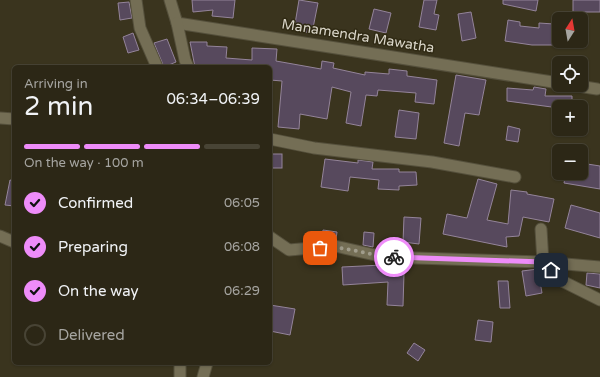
<!DOCTYPE html>
<html lang="en">
<head>
<meta charset="utf-8">
<style>
	body { margin:0; font-family:"Varela Round",sans-serif; background:#383323; color:#f1f3f6; height:100vh; display:flex; flex-direction:column; font-size:15px; white-space:nowrap }
	* { box-sizing:border-box; margin:0 }
	p { font-size:13px; color:#a6a5a1 }
	.icon { flex:none; width:22px; height:22px; fill:none; stroke:currentColor; stroke-width:2; stroke-linecap:round; stroke-linejoin:round }
	.map { position:relative; flex:1; overflow:hidden }
	.details { position:absolute; left:12px; top:65px; width:260px; height:300px; display:flex; flex-direction:column; background:#2c2716; border-radius:6px; box-shadow:0 1px 3px #0004,0 0 0 1px #484435 }
	.details>* { flex:none }
	.needle { width:26px; rotate:11deg }
	.tools { position:absolute; left:552px; top:12px; display:grid; gap:8px }
	.tools a { display:grid; place-items:center; width:36px; height:36px; border-radius:6px; background:#2c2716; box-shadow:0 1px 3px #0004,0 0 0 1px #484435; font-size:20px }
	.pin { position:absolute; display:grid; place-items:center; width:34px; height:34px; color:#fff; margin:-17px; border-radius:8px; box-shadow:0 2px 6px #0006 }
	.courier { position:absolute; display:grid; place-items:center; width:40px; height:40px; margin:-20px; border:3px solid #ee8cf9; border-radius:50%; background:#fff; color:#222; box-shadow:0 1px 5px #0007 }
	.headline em { font-style:normal; font-weight:600 }
	.headline div { display:flex; flex-direction:column-reverse }
	.headline { display:flex; align-items:center; justify-content:space-between; height:68px; padding:0 12px }
	h1 { font-size:26px; font-weight:600; line-height:30px }
	.bar { display:grid; grid-template-columns:repeat(4,1fr); gap:6px 4px; align-content:center; height:48px; padding:0 12px }
	.bar i { height:5px; border-radius:3px; background:#484435 }
	.bar .selected { background:#ee8cf9 }
	.bar p { grid-column:span 4 }
	ol { padding:0 12px; list-style:none }
	li { display:flex; align-items:center; gap:12px; height:44px }
	li p { margin-inline-start:auto }
	li .icon { padding:4px; border-radius:50%; background:#ee8cf9; color:#111; stroke-width:4 }
	li:last-child { color:#a6a5a1 }
	li i { width:22px; height:22px; border:2px solid #484435; border-radius:50% }
	.map>svg:first-child { display:block }
	.building { fill:#57495d; stroke:#94849a }
	.lines { fill:none; stroke-linecap:round; stroke-linejoin:round }
	.street-casing { stroke:#55503c; stroke-width:13 }
	.street { stroke:#746e55; stroke-width:11 }
	.done { stroke:#a19d8c; stroke-width:4; stroke-dasharray:0 7.2 }
	.route { stroke:#ee8cf9; stroke-width:5 }
	.labels { text-anchor:middle; dominant-baseline:central; stroke-width:3; stroke-linejoin:round; paint-order:stroke }
	.street-label { font-size:14px; fill:#d9d5c8; stroke:#302a14 }
</style>
</head>
<body>
<div class="map">
<svg width="600" height="377" viewBox="0 0 600 377">
	<rect width="100%" height="100%" fill="#3a341e"/>
	<g class="building">
		<polygon points="192,0 235,0 233,18 212,16 213,10 193,12"/>
		<polygon points="299,0 318,3 312,33 294,30"/>
		<polygon points="424,0 437,0 434,14 439,15 436,30 419,27"/>
		<polygon points="503,0 538,0 536,11 503,4"/>
		<rect x="573" y="0" width="27" height="12"/>
		<polygon points="129,2 132,18 120,20 118,3"/>
		<polygon points="374,9 391,13 386,33 369,29"/>
		<polygon points="471,12 476,38 462,41 458,14"/>
		<polygon points="508,20 520,22 520,26 539,28 539,23 554,24 553,45 532,45 505,41"/>
		<polygon points="133,33 139,50 128,53 123,37"/>
		<polygon points="167,39 176,62 164,67 154,43"/>
		<polygon points="190,42 207,42 207,46 227,47 226,58 252,60 252,48 277,49 276,61 321,69 322,61 334,63 333,68 365,75 365,72 389,74 389,69 407,71 407,76 437,80 434,104 415,102 416,93 378,90 377,96 366,95 361,126 346,123 351,92 332,87 327,119 300,114 299,129 278,127 282,81 270,80 270,67 195,67"/>
		<polygon points="456,75 486,80 479,115 465,113 459,146 444,143"/>
		<polygon points="534,87 546,89 545,96 572,96 572,107 559,108 507,101 507,88 533,90"/>
		<polygon points="399,110 419,113 416,139 395,137"/>
		<polygon points="508,126 520,129 518,142 506,140"/>
		<rect x="270" y="154" width="12" height="14"/>
		<polygon points="325,159 358,163 358,160 373,162 372,169 399,169 399,172 416,172 417,185 399,186 399,190 378,189 379,180 350,177 348,191 321,187"/>
		<polygon points="581,163 600,166 600,189 564,183 566,173 581,173"/>
		<polygon points="478,179 497,184 487,220 508,224 511,190 527,192 527,194 554,199 549,222 523,217 519,236 506,237 507,247 443,234 447,214 467,218"/>
		<polygon points="10,180 14,181 14,206 5,205"/>
		<polygon points="571,205 600,213 600,238 565,228"/>
		<polygon points="404,217 421,218 419,244 403,242"/>
		<polygon points="323,230 337,232 336,239 322,240"/>
		<polygon points="364,232 374,233 373,247 363,245"/>
		<polygon points="383,265 383,272 404,273 403,306 387,305 388,282 343,285 342,267"/>
		<polygon points="538,269 538,281 540,281 542,293 526,296 522,271"/>
		<polygon points="587,273 600,274 600,288 586,285"/>
		<polygon points="498,281 508,281 510,308 500,308"/>
		<polygon points="270,305 295,309 290,335 270,331"/>
		<polygon points="478,320 493,322 491,342 475,340"/>
		<polygon points="414,343 425,350 418,361 407,353"/>
	</g>
	<g class="lines">
		<g class="street-casing">
			<g id="street">
				<polyline points="136,0 140,28 157,67"/>
				<polyline points="170,0 177,23 559,83"/>
				<polyline points="177,23 185,60 188,67"/>
				<polyline points="572,85 597,89"/>
				<polyline points="0,118 14,119"/>
				<polyline points="270,139 314,148 432,162 515,177"/>
				<polyline points="541,229 543,262 558,279 600,300"/>
				<polyline points="0,236 14,242"/>
				<polyline points="270,237 289,250 335,246 384,257 543,262 600,267"/>
				<polyline points="180,377 180,363"/>
				<polyline points="203,377 207,363"/>
			</g>
		</g>
		<use href="#street" class="street"/>
	</g>
	<g class="lines">
		<path class="done" d="M 320,248 C 345,245 369,256 394,257"/>
		<polyline class="route" points="394,257 543,262 551,270"/>
	</g>
	<g class="labels">
		<g class="street-label">
			<text transform="translate(358 36) rotate(9)">Manamendra Mawatha</text>
		</g>
	</g>
</svg>
<div class="tools">
<a><svg class="needle" viewBox="-14 -14 28 28"><path d="M0-13l5 13h-10z" fill="#e53935"/><path d="M0 13l5-13h-10z" fill="#a6a5a1"/></svg></a>
<a><svg class="icon" aria-label="locate" viewBox="0 0 24 24"><circle cx="12" cy="12" r="6"/><path d="M12 2v4M12 18v4M2 12h4M18 12h4"/></svg></a>
<a>+</a>
<a>−</a>
</div>
<div class="pin" style="left:320px;top:248px;background:#ea580c"><svg class="icon" aria-label="bag" viewBox="0 0 24 24"><path d="M5 8h14l-1 12H6zM9 8a3 3 0 0 1 6 0"/></svg></div>
<div class="pin" style="left:551px;top:270px;background:#1f2937"><svg class="icon" aria-label="home" viewBox="0 0 24 24"><path d="M3 11l9-7 9 7M6 9v11h12V9"/></svg></div>
<div class="courier" style="left:394px;top:257px"><svg class="icon" aria-label="bike" viewBox="0 0 24 24"><circle cx="6" cy="16" r="4"/><circle cx="18" cy="16" r="4"/><path d="M6 16l4-8h5l3 8M10 8l3 8H6M13 5h3"/></svg></div>
<section class="details">
<div class="headline"><div><h1>2 min</h1><p>Arriving in</p></div><em>06:34–06:39</em></div>
<div class="bar"><i class="selected"></i><i class="selected"></i><i class="selected"></i><i></i><p>On the way · 100 m</p></div>
<ol>
<li><svg class="icon" aria-label="check" viewBox="0 0 24 24"><path d="M5 12l5 5 9-10"/></svg>Confirmed<p>06:05</p></li>
<li><svg class="icon" aria-label="check" viewBox="0 0 24 24"><path d="M5 12l5 5 9-10"/></svg>Preparing<p>06:08</p></li>
<li><svg class="icon" aria-label="check" viewBox="0 0 24 24"><path d="M5 12l5 5 9-10"/></svg>On the way<p>06:29</p></li>
<li><i></i>Delivered</li>
</ol>
</section>
</div>
</body>
</html>
